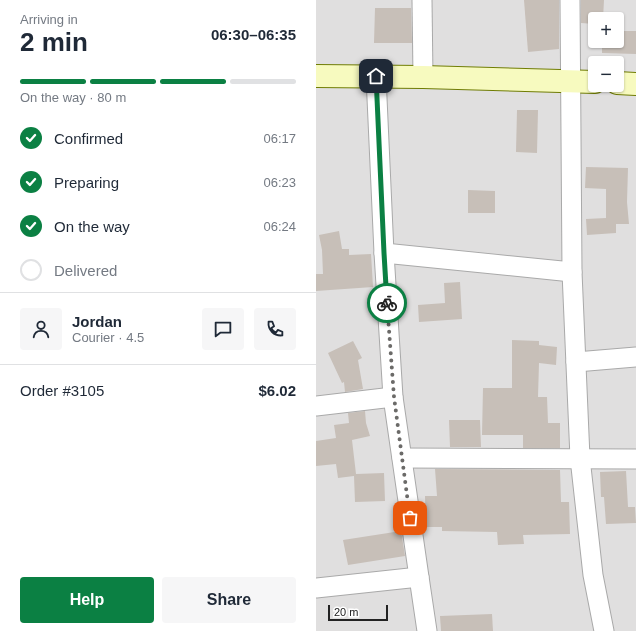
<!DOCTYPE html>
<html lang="en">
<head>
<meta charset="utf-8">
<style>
	body { margin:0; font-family:Arial,sans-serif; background:#f6f6f7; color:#1f2937; height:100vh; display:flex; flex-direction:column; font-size:15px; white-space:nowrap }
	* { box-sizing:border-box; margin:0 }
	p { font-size:13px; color:#747a83 }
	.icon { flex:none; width:22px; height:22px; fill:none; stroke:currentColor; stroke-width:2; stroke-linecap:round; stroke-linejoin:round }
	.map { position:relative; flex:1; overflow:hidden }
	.sheet { display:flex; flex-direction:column; background:#fff; width:316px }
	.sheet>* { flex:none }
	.tools { position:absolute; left:272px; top:12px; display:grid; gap:8px }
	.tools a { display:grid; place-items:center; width:36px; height:36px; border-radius:4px; background:#fff; box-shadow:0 1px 3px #0004; font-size:20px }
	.scale { position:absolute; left:12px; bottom:10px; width:60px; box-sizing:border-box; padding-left:4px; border:2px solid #222; border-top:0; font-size:11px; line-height:14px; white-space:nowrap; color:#222; -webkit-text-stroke:3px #fff; paint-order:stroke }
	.pin { position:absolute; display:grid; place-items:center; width:34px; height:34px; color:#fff; margin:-17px; border-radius:8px; box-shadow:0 2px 6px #0006 }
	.courier { position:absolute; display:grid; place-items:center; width:40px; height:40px; margin:-20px; border:3px solid #0b8043; border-radius:50%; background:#fff; color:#222; box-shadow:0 1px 5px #0007 }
	.overview em { font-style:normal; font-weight:600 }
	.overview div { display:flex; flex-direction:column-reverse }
	.overview { display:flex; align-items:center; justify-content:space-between; height:68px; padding:0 20px }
	h1 { font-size:26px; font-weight:600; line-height:30px }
	.bar { display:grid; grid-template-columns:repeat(4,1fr); gap:6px 4px; align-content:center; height:48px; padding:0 20px }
	.bar i { height:5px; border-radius:3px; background:#e0e1e3 }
	.bar .current { background:#0b8043 }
	.bar p { grid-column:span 4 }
	.line { display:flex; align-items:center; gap:10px; padding:0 20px; border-top:1px solid #e0e1e3 }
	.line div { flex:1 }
	.round { display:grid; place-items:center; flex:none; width:42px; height:42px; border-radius:4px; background:#f6f6f7 }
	ol { padding:0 20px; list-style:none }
	li { display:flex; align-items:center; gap:12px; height:44px }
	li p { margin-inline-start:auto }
	li .icon { padding:4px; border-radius:50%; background:#0b8043; color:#fff; stroke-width:4 }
	li:last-child { color:#747a83 }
	li i { width:22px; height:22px; border:2px solid #e0e1e3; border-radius:50% }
	.cta { display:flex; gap:8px; margin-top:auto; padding:8px 20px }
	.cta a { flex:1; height:46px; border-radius:4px; background:#0b8043; color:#fff; font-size:16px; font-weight:600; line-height:46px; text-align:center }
	.cta a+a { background:#f6f6f7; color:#1f2937 }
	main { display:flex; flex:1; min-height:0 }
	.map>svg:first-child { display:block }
	.residential { fill:#e0dfdf; fill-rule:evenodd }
	.building { fill:#c7bfb8 }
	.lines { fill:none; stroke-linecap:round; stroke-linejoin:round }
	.street-casing { stroke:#a9a9a9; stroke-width:21 }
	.secondary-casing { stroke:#707d05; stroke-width:24 }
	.street { stroke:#fff; stroke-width:19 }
	.secondary { stroke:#f7fabf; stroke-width:22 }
	.done { stroke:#6b6a68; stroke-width:4; stroke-dasharray:0 7.2 }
	.route { stroke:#0b8043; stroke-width:5 }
</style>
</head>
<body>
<main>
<section class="sheet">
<div class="overview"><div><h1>2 min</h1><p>Arriving in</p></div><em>06:30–06:35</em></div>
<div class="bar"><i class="current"></i><i class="current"></i><i class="current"></i><i></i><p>On the way · 80 m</p></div>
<ol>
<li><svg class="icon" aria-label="check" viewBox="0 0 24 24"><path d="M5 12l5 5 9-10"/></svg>Confirmed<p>06:17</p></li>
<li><svg class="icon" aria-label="check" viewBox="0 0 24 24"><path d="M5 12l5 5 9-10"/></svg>Preparing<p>06:23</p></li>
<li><svg class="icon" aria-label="check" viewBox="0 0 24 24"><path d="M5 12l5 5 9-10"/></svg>On the way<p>06:24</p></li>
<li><i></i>Delivered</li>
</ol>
<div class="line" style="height:72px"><a class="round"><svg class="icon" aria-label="person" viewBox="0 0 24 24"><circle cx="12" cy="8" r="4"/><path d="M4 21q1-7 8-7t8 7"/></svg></a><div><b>Jordan</b><p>Courier · 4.5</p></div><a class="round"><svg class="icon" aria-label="chat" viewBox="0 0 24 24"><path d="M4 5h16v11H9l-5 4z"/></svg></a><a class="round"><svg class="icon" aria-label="phone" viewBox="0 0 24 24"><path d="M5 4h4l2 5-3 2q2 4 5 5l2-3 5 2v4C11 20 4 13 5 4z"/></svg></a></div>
<div class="line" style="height:52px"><div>Order #3105</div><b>$6.02</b></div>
<div class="cta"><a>Help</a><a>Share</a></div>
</section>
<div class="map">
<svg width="320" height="631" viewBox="0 0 320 631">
	<rect width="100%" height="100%" fill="#f2efe9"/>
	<path class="residential" d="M 0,0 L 320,0 L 320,631 L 0,631 ZM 279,19 L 301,19 L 301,41 L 279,41 ZM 279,63 L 301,63 L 301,85 L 279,85 Z"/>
	<g class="building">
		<polygon points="208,0 243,0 243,49 212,52"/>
		<polygon points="265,0 288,0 287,19 279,19 279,24 265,23"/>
		<polygon points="59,8 95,8 96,43 58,43"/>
		<polygon points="301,31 320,31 320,54 286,53 286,41 301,41"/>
		<polygon points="201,110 222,110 221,153 200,152"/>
		<polygon points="270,167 312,168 311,202 313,224 300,224 300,233 271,235 270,219 290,218 290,189 269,188"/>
		<polygon points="152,190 179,191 179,213 152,213"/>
		<polygon points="23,231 26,249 33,249 33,255 55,254 57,287 0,291 0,274 7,274 6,250 3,235"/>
		<polygon points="144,282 146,319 103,322 102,305 129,303 128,283"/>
		<polygon points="196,340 223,341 223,345 241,347 240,365 223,363 222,397 231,397 232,423 244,423 244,448 207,448 207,435 166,435 167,388 196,388"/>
		<polygon points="37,341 46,358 42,360 47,389 29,392 28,382 26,383 12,353"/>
		<polygon points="49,411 50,423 54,436 36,440 40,474 68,473 69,501 39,502 38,476 22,478 20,464 0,466 0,441 20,438 18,425 33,423 32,413"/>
		<polygon points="133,420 164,420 165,447 134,447"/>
		<polygon points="119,469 244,470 245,502 253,502 254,534 207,535 208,544 182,545 181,532 126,531 126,527 110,527 109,496 121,496"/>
		<polygon points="310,471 312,507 319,507 320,523 290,524 288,497 285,497 284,472"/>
		<polygon points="85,531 89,556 32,565 27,540"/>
		<polygon points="176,614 177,631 125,631 124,616"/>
	</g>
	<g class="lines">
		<g class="street-casing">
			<g id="street">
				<polyline points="106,0 107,77"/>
				<polyline points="254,0 256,272 264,458 277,575 288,631"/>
				<polyline points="60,76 68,253 77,397 103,577 111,631"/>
				<polyline points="68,253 256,272"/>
				<polyline points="260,362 320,357"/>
				<polyline points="0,406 77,397"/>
				<polyline points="86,458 320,459"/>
				<polyline points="0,588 103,577"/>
			</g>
		</g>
		<g class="secondary-casing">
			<g id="secondary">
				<polyline points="0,76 107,77 279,82"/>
				<polyline points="301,83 320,84"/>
			</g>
		</g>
		<use href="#street" class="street"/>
		<use href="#secondary" class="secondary"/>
	</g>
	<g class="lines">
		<polyline class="done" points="71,303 78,397 94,518"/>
		<polyline class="route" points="60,76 68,253 71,303"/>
	</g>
</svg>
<div class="tools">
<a>+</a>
<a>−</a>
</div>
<div class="scale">20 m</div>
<div class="pin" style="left:94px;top:518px;background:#ea580c"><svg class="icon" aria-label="bag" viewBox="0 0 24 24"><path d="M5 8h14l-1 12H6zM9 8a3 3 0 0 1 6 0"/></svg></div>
<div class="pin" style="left:60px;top:76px;background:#1f2937"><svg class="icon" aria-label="home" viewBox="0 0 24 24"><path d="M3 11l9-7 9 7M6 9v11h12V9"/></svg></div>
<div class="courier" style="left:71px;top:303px"><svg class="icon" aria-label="bike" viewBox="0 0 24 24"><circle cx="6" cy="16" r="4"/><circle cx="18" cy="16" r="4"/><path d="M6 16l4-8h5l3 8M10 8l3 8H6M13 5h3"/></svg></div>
</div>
</main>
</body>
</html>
